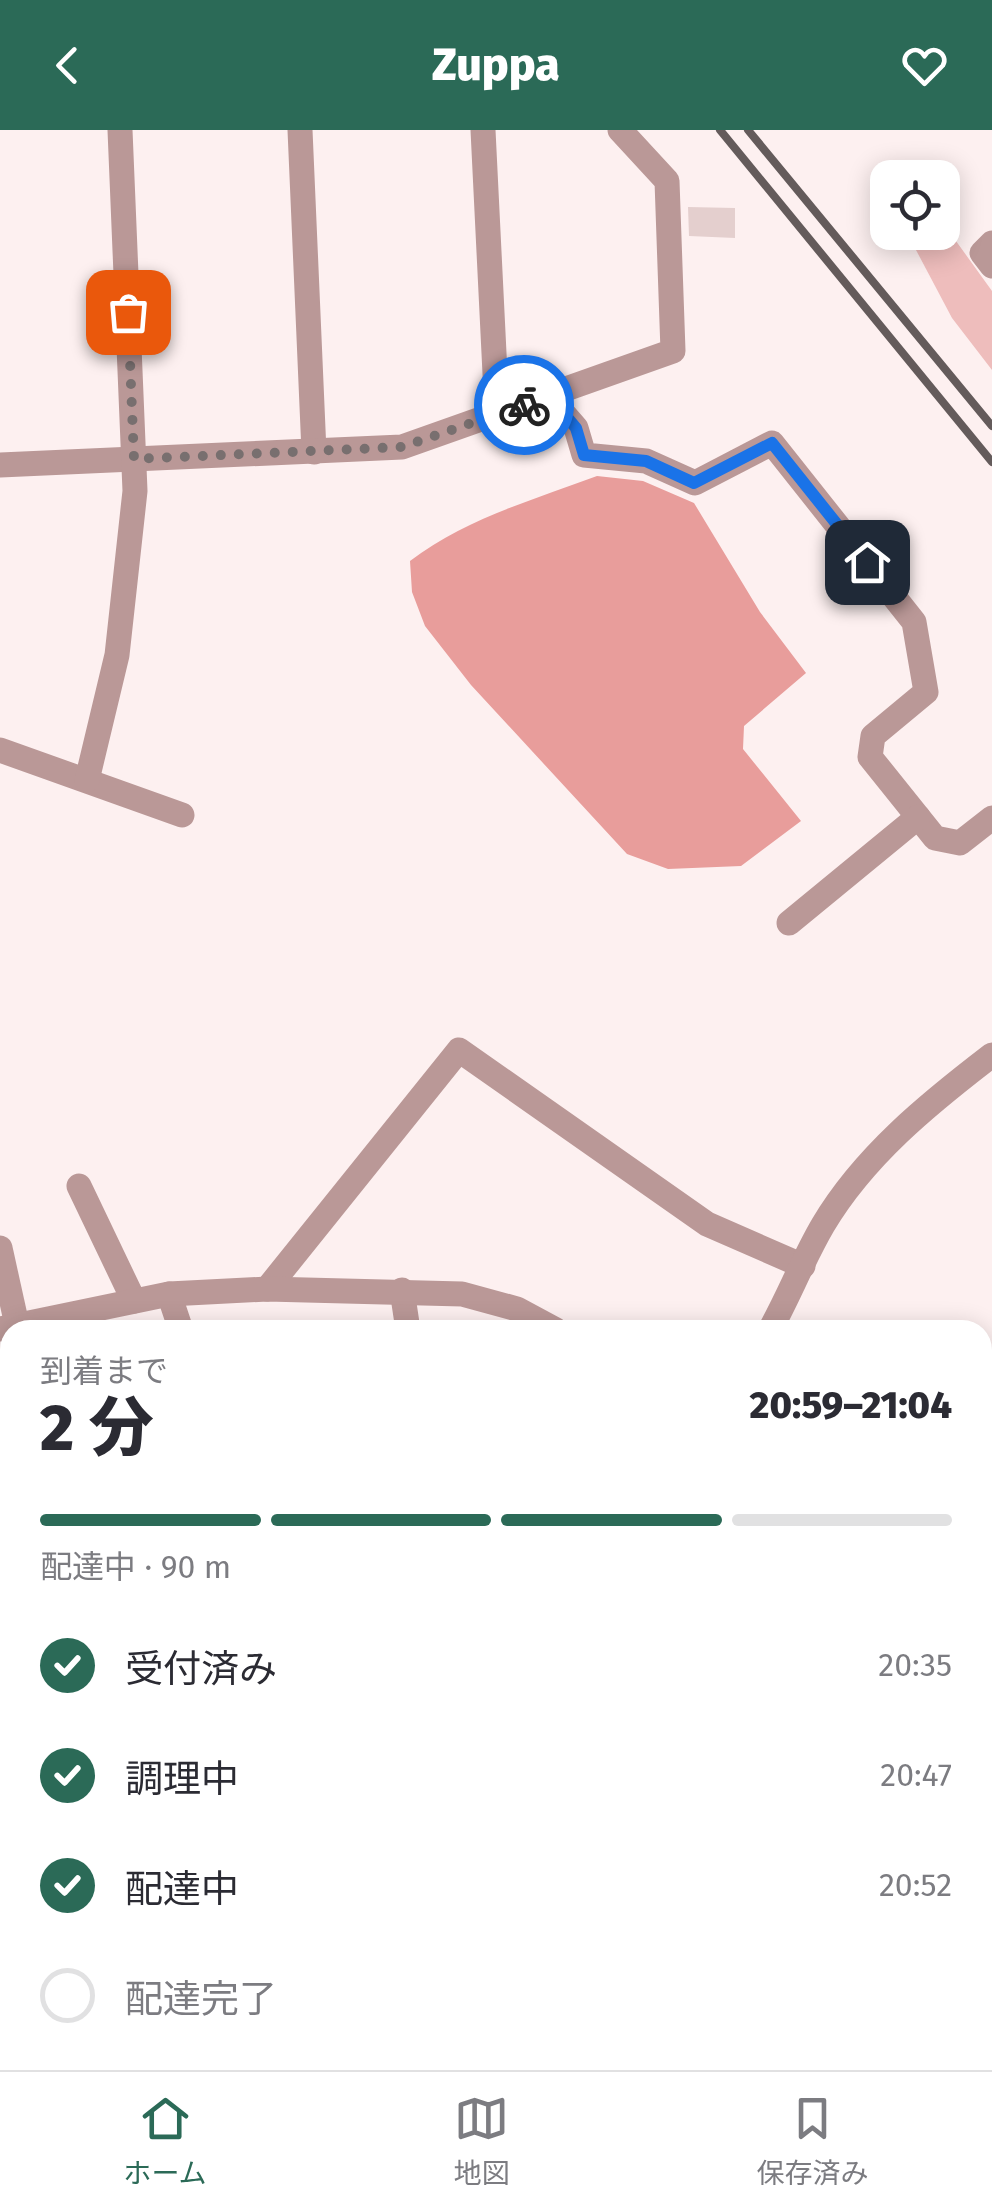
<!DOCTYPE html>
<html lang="ja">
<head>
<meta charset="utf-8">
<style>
	body { margin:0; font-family:"Fira Sans","Noto Sans JP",sans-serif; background:#f7f7f7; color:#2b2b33; height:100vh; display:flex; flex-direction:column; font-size:38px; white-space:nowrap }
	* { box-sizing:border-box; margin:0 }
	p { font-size:32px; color:#7c7c81 }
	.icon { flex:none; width:55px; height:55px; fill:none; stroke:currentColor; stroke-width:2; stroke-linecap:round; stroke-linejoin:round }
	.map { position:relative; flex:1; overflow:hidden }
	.details { position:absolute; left:0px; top:1190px; width:992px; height:750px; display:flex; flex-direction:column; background:#fff; border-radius:30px 30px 0 0; box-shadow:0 5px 25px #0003 }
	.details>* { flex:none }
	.buttons { position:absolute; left:870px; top:30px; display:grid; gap:20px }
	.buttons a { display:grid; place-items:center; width:90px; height:90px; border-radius:20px; background:#fff; box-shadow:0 5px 25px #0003; font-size:50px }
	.pin { position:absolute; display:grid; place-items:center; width:85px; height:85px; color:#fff; margin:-42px; border-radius:20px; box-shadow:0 5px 15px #0006 }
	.courier { position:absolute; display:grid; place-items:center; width:100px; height:100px; margin:-50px; border:8px solid #1a73e8; border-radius:50%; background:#fff; color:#222; box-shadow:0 2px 12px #0007 }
	.headline em { font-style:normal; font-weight:800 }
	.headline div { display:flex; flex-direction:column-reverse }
	.headline { display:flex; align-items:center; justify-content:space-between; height:170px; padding:0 40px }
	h1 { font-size:65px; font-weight:800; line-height:75px }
	.bar { display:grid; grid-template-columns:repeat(4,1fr); gap:15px 10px; align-content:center; height:120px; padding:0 40px }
	.bar i { height:12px; border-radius:8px; background:#e1e1e2 }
	.bar .current { background:#2b6a57 }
	.bar p { grid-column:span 4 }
	ol { padding:0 40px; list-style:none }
	li { display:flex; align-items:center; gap:30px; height:110px }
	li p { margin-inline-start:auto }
	li .icon { padding:10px; border-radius:50%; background:#2b6a57; color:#fff; stroke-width:4 }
	li:last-child { color:#7c7c81 }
	li i { width:55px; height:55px; border:5px solid #e1e1e2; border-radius:50% }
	header { display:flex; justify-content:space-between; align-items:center; height:130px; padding:0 40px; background:#2b6a57; color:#fff; font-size:45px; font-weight:800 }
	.tab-bar { display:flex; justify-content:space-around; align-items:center; height:140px; border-top:2px solid #e1e1e2; background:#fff; font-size:28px; color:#7c7c81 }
	.tab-bar a { display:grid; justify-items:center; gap:5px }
	.tab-bar .current { color:#2b6a57 }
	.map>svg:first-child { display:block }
	.green { fill:#eebdbc }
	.water { fill:#e89d9b }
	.building { fill:#e4cfce }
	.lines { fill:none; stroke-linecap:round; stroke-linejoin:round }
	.street { stroke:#ba9897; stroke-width:25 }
	.rail { stroke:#645b5b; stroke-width:8 }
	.done { stroke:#786f6f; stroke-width:10; stroke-dasharray:0 18 }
	.route { stroke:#1a73e8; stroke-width:12 }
</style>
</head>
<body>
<header><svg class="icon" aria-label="back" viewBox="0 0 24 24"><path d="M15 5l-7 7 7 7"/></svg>Zuppa<svg class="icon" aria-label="heart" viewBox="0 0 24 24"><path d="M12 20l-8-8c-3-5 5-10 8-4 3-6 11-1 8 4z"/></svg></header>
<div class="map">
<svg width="992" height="1940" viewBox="0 0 992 1940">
	<rect width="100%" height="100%" fill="#fdf0f0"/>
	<polygon class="green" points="943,93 992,161 992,240 952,188 907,103 942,102"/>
	<path class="water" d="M 597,346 L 643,351 L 694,373 L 760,482 L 806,543 L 744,596 L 743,619 L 801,691 L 741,736 L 668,739 L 627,724 L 471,555 L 425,496 L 412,462 L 410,431 C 465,389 533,370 597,346 Z"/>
	<polygon class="building" points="688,77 735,78 735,108 689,106"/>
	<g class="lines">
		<g class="street">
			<polyline points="300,0 314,322"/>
			<polyline points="483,0 497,284"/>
			<polyline points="992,113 982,123 992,136"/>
			<polyline points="549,267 576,298 584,325 646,331 695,353 772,313 914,492 926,562 873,606 870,627 935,708 960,713 992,688"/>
			<polyline points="0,335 402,317 673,221 667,51 620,0"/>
			<polyline points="0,620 182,685"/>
			<polyline points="87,650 117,525 135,361 120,0"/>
			<polyline points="789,793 918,687"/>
			<polyline points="79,1056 134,1171"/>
			<polyline points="0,1118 17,1195"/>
			<polyline points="267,1159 459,920 707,1094 803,1136"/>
			<polyline points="402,1160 408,1200"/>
			<polyline points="169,1164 181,1200"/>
			<polyline points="0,1199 169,1164 267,1159 462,1164 517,1179 556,1200"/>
			<path d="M 770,1200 C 789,1166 803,1129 823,1095 C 864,1026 928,974 992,925"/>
			<polyline points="0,1285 10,1312"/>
			<polyline points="0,1587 10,1583"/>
			<polyline points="0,1718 10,1729"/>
			<polyline points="163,1930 175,1940"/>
			<polyline points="121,1940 132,1930"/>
			<polyline points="468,1940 479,1930"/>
			<polyline points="717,1940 724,1930"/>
		</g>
		<g class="rail">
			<polyline points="720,0 992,332"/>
			<polyline points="748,0 992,296"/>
		</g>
	</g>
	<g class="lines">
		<polyline class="done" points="128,182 134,329 402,317 524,275"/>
		<polyline class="route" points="524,275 550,267 576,298 584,325 646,331 694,353 772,313 867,432"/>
	</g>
</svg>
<div class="buttons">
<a><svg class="icon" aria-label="locate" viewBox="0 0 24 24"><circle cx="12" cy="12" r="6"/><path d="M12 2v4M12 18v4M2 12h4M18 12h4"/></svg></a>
</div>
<div class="pin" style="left:128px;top:182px;background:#ea580c"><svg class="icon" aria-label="bag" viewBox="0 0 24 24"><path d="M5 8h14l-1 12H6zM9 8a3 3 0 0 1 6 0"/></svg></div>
<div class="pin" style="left:867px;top:432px;background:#1f2937"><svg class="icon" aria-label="home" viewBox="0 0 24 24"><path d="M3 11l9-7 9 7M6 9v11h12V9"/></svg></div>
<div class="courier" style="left:524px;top:275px"><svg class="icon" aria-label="bike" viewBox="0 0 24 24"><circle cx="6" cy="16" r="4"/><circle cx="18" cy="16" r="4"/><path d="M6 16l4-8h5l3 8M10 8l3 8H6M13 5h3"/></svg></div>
<section class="details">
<div class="headline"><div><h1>2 分</h1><p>到着まで</p></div><em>20:59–21:04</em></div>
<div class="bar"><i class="current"></i><i class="current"></i><i class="current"></i><i></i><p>配達中 · 90 m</p></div>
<ol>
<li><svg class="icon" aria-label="check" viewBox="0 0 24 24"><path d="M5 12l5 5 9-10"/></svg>受付済み<p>20:35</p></li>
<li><svg class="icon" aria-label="check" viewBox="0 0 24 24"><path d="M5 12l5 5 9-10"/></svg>調理中<p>20:47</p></li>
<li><svg class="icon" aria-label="check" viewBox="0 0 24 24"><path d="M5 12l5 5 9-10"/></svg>配達中<p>20:52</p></li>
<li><i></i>配達完了</li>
</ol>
</section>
</div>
<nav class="tab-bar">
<a class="current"><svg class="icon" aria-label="home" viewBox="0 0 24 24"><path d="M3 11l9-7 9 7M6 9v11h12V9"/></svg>ホーム</a>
<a><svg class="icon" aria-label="map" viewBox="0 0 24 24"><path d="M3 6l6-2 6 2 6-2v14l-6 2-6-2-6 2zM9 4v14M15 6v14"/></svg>地図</a>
<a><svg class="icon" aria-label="saved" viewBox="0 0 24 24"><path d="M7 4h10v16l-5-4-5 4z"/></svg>保存済み</a>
</nav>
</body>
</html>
